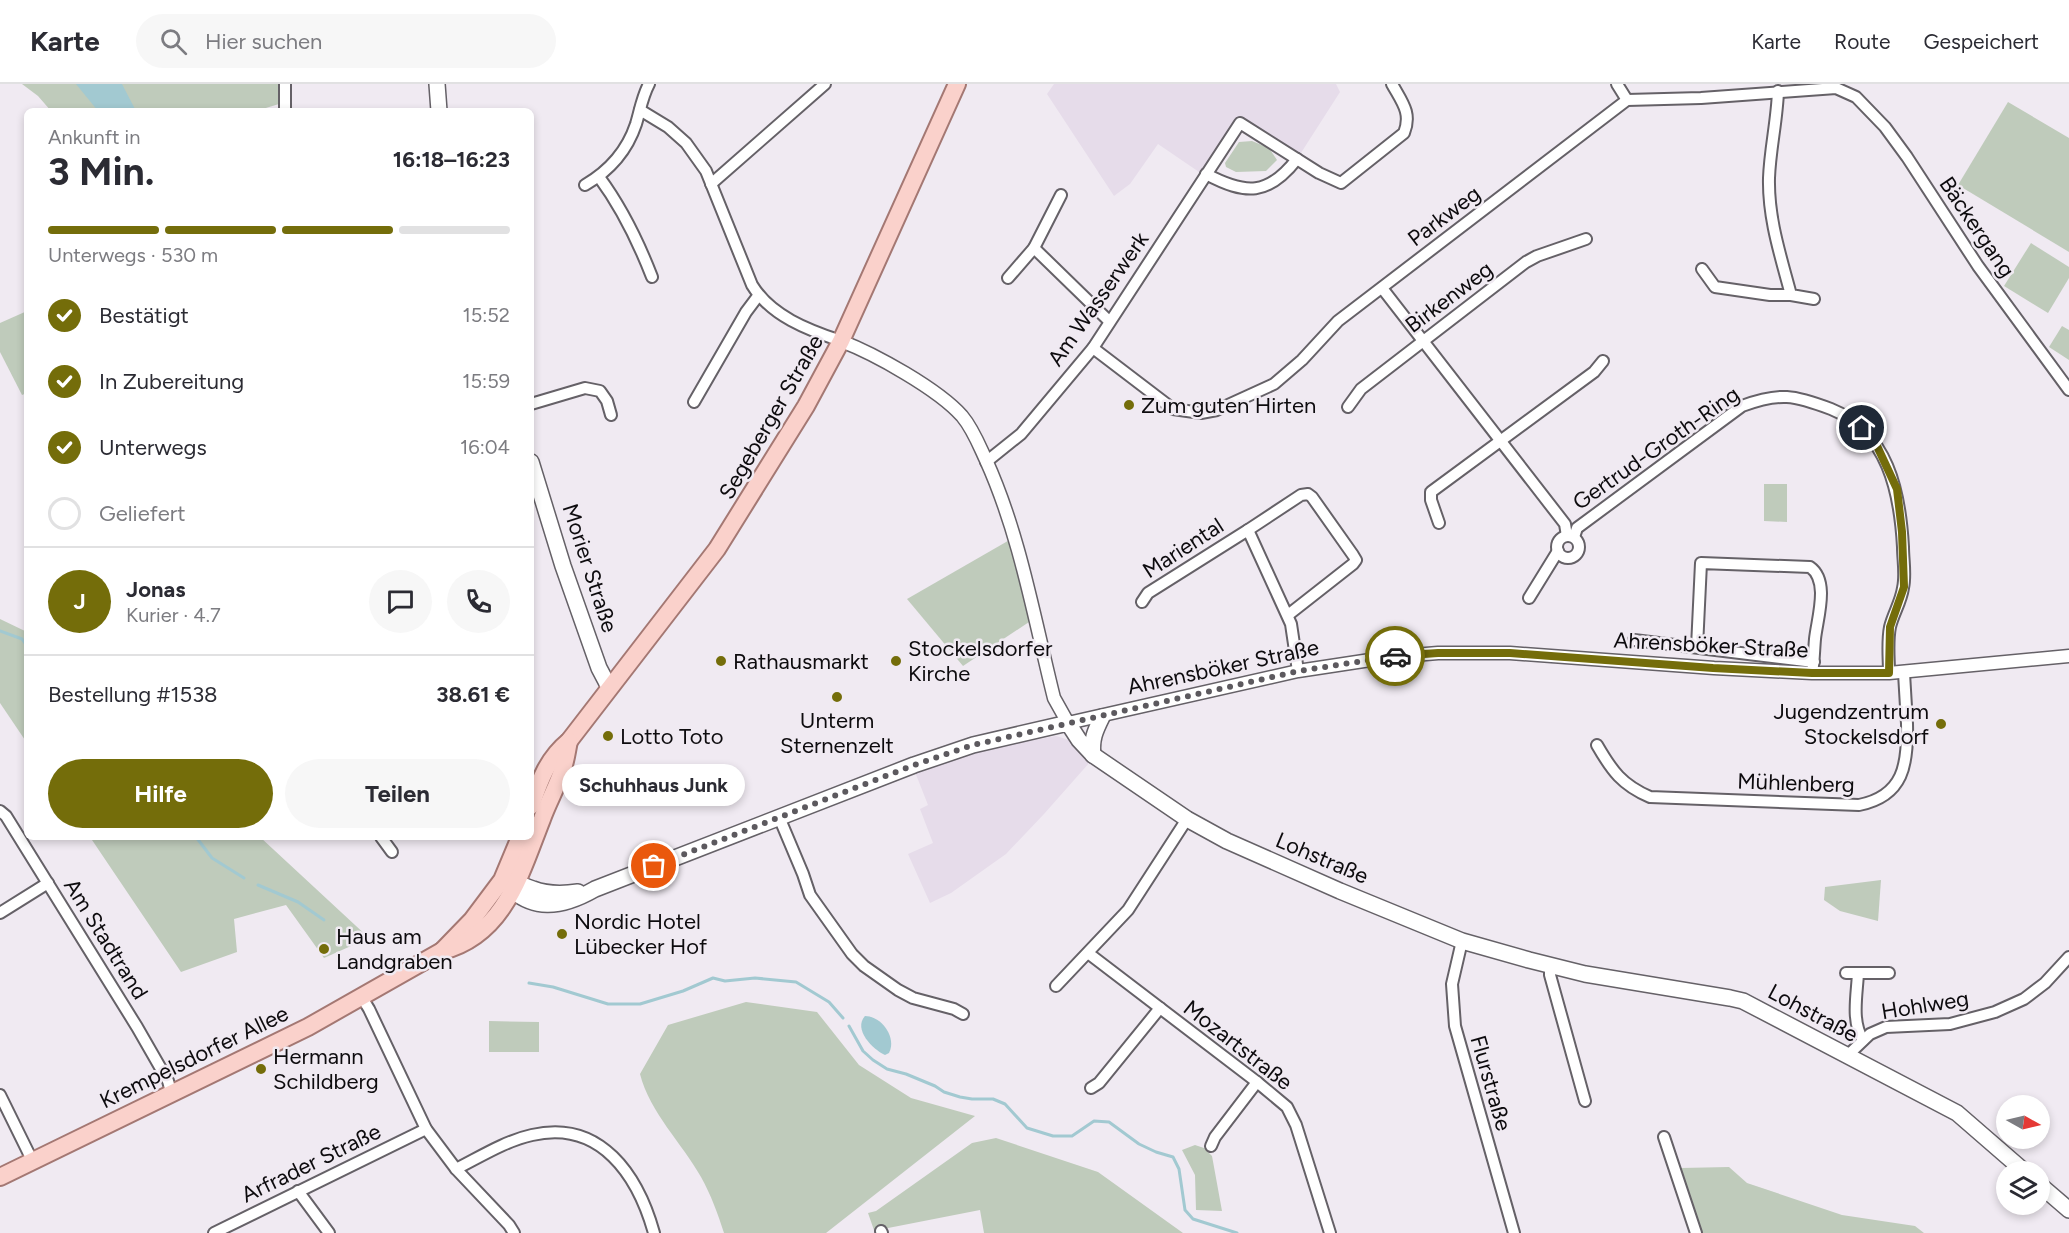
<!DOCTYPE html>
<html lang="de">
<head>
<meta charset="utf-8">
<style>
	body { margin:0; font-family:Figtree,sans-serif; background:#f7f7f7; color:#2b2b33; height:100vh; display:flex; flex-direction:column; font-size:22px; white-space:nowrap }
	* { box-sizing:border-box; margin:0 }
	p { font-size:20px; color:#7c7c81 }
	.icon { flex:none; width:33px; height:33px; fill:none; stroke:currentColor; stroke-width:2; stroke-linecap:round; stroke-linejoin:round }
	.map { position:relative; flex:1; overflow:hidden }
	.side { position:absolute; left:24px; top:24px; width:510px; height:732px; display:flex; flex-direction:column; background:#fff; border-radius:9px; box-shadow:0 3px 9px #0003 }
	.side>* { flex:none }
	.needle { width:39px; rotate:98deg }
	.buttons { position:absolute; left:1996px; top:1011px; display:grid; gap:12px }
	.buttons a { display:grid; place-items:center; width:54px; height:54px; border-radius:50%; background:#fff; box-shadow:0 3px 9px #0003; font-size:30px }
	.pin { position:absolute; display:grid; place-items:center; width:51px; height:51px; color:#fff; margin:-26px; border:3px solid #fff; border-radius:50%; box-shadow:0 2px 6px #0007 }
	.courier { position:absolute; display:grid; place-items:center; width:60px; height:60px; margin:-30px; border:4px solid #746d0a; border-radius:50%; background:#fff; color:#222; box-shadow:0 2px 8px #0007 }
	.bubble { position:absolute; height:42px; border-radius:21px; background:#fff; box-shadow:0 3px 9px #0003; font-size:20px; font-weight:700; line-height:42px; text-align:center }
	.headline em { font-style:normal; font-weight:700 }
	.headline div { display:flex; flex-direction:column-reverse }
	.headline { display:flex; align-items:center; justify-content:space-between; height:102px; padding:0 24px }
	h1 { font-size:39px; font-weight:700; line-height:45px }
	.bar { display:grid; grid-template-columns:repeat(4,1fr); gap:9px 6px; align-content:center; height:72px; padding:0 24px }
	.bar i { height:8px; border-radius:4px; background:#e1e1e2 }
	.bar .selected { background:#746d0a }
	.bar p { grid-column:span 4 }
	.line { display:flex; align-items:center; gap:15px; padding:0 24px; border-top:2px solid #e1e1e2 }
	.line div { flex:1 }
	.round { display:grid; place-items:center; flex:none; width:63px; height:63px; border-radius:32px; background:#f7f7f7 }
	ol { padding:0 24px; list-style:none }
	li { display:flex; align-items:center; gap:18px; height:66px }
	li p { margin-inline-start:auto }
	li .icon { padding:6px; border-radius:50%; background:#746d0a; color:#fff; stroke-width:4 }
	li:last-child { color:#7c7c81 }
	li i { width:33px; height:33px; border:3px solid #e1e1e2; border-radius:50% }
	.action { display:flex; gap:12px; margin-top:auto; padding:12px 24px }
	.action a { flex:1; height:69px; border-radius:36px; background:#746d0a; color:#fff; font-size:24px; font-weight:700; line-height:69px; text-align:center }
	.action a+a { background:#f7f7f7; color:#2b2b33 }
	header { display:flex; align-items:center; gap:36px; box-sizing:border-box; height:84px; padding:0 30px; background:#fff; border-bottom:2px solid #e1e1e2 }
	header strong { font-size:28px }
	nav { display:flex; gap:33px; margin-inline-start:auto; font-size:21px }
	.search { width:420px; height:54px; background:#f7f7f7; display:flex; align-items:center; gap:15px; box-sizing:border-box; padding:0 21px; border-radius:33px; color:#7c7c81; font-size:22px }
	.map>svg:first-child { display:block }
	.built { fill:#e6dcea }
	.green { fill:#bfcbbb }
	.water { fill:#a2c9d1 }
	.lines { fill:none; stroke-linecap:round; stroke-linejoin:round }
	.stream { stroke:#a2c9d1; stroke-width:3 }
	.minor-casing { stroke:#656167; stroke-width:14 }
	.tertiary-casing { stroke:#656167; stroke-width:15 }
	.secondary-casing { stroke:#656167; stroke-width:18 }
	.primary-casing { stroke:#a47873; stroke-width:20 }
	.minor { stroke:#fff; stroke-width:10 }
	.tertiary { stroke:#fff; stroke-width:12 }
	.secondary { stroke:#fff; stroke-width:15 }
	.primary { stroke:#fad1cb; stroke-width:16 }
	.done { stroke:#5c595e; stroke-width:6; stroke-dasharray:0 10.8 }
	.route { stroke:#746d0a; stroke-width:8 }
	.poi-dot { fill:#746d0a; stroke:#f0eaf2; stroke-width:2 }
	.labels { text-anchor:middle; dominant-baseline:central; stroke-width:5; stroke-linejoin:round; paint-order:stroke }
	.street-label { font-size:22px; fill:#0d0b0e; stroke:#f0eaf2 }
	.poi-label { font-size:22px; fill:#0d0b0e; stroke:#f0eaf2; text-anchor:start }
</style>
</head>
<body>
<header>
<strong>Karte</strong>
<div class="search"><svg class="icon" aria-label="search" viewBox="0 0 24 24"><circle cx="10" cy="10" r="6"/><path d="M15 15l6 6"/></svg>Hier suchen</div>
<nav><a>Karte</a><a>Route</a><a>Gespeichert</a></nav>
</header>
<div class="map">
<svg width="2069" height="1149" viewBox="0 0 2069 1149">
	<rect width="100%" height="100%" fill="#f0eaf2"/>
	<g class="built">
		<polygon points="1054,0 1336,0 1340,8 1299,72 1240,33 1202,90 1158,60 1130,100 1114,112 1047,10"/>
		<polygon points="1056,652 1072,657 1090,678 1044,730 1006,770 951,809 930,819 908,770 933,759 920,725 928,721 915,688 971,668"/>
	</g>
	<g class="green">
		<polygon points="22,0 280,0 279,20 256,27 51,27 38,12"/>
		<polygon points="2008,18 2069,54 2069,168 1958,101"/>
		<polygon points="1252,57 1269,64 1277,76 1266,87 1236,88 1226,83 1225,79 1239,58"/>
		<polygon points="2031,159 2069,183 2069,194 2048,229 2004,202"/>
		<polygon points="27,227 27,309 22,311 0,268 0,239"/>
		<polygon points="2062,242 2069,246 2069,276 2049,263"/>
		<polygon points="1764,400 1787,400 1787,438 1764,437"/>
		<polygon points="1013,454 1032,536 963,582 907,515"/>
		<polygon points="0,535 27,548 27,659 0,619"/>
		<polygon points="90,753 260,753 369,854 324,874 286,821 234,835 237,868 181,888"/>
		<polygon points="1881,796 1878,837 1840,827 1824,816 1825,803"/>
		<path d="M 746,918 L 817,928 L 859,981 L 911,1014 L 975,1032 L 826,1149 L 724,1149 C 718,1130 711,1111 701,1093 C 682,1059 650,1029 640,990 L 668,941 Z"/>
		<polygon points="489,937 539,938 539,968 489,968"/>
		<polygon points="996,1054 1098,1088 1183,1149 984,1149 980,1126 883,1145 875,1149 868,1129 876,1127 972,1059"/>
		<polygon points="1195,1061 1204,1064 1212,1072 1222,1127 1196,1126 1195,1091 1182,1066"/>
		<polygon points="1729,1083 1747,1099 1842,1131 1915,1142 1924,1149 1702,1149 1681,1084"/>
	</g>
	<g class="water">
		<polygon points="76,0 122,0 136,27 98,27"/>
		<path d="M 865,932 C 882,932 897,954 889,969 L 885,971 C 872,965 853,945 865,932 Z"/>
	</g>
	<g class="lines">
		<g class="stream">
			<polyline points="0,547 22,555 27,562"/>
			<polyline points="196,753 212,774 244,794"/>
			<polyline points="258,801 298,818 324,836"/>
			<polyline points="529,899 553,903 608,920 640,920 683,907 713,894 725,897 755,894 796,898 829,918 843,934"/>
			<polyline points="849,942 863,967 873,976 887,985 906,990 935,1002 944,1008 960,1013 972,1015 993,1015 1005,1020 1027,1044 1053,1052 1072,1052 1094,1037 1109,1038 1139,1060 1156,1068 1173,1073 1179,1085 1185,1126 1193,1135 1237,1149"/>
		</g>
		<g class="minor-casing">
			<g id="minor">
				<polyline points="285,0 285,27"/>
				<polyline points="1617,0 1627,16"/>
				<path d="M 1778,7 C 1777,37 1770,65 1769,94 C 1768,135 1781,173 1791,211 L 1814,215"/>
				<path d="M 640,26 L 668,43 L 686,59 L 706,87 L 752,201 C 771,232 808,246 841,257"/>
				<path d="M 1206,90 C 1246,111 1268,112 1297,75"/>
				<path d="M 599,93 C 622,124 638,157 652,193"/>
				<polyline points="711,100 825,0"/>
				<path d="M 585,101 C 609,87 627,67 636,40 C 640,27 642,13 649,0"/>
				<polyline points="1034,164 1109,237"/>
				<polyline points="1702,185 1715,203 1770,211 1791,211"/>
				<polyline points="1008,194 1034,164 1061,111"/>
				<polyline points="1382,204 1565,440 1567,452"/>
				<polyline points="1093,264 1173,325 1201,329 1217,326 1274,300 1302,276 1338,237 1627,16 1701,14 1836,4 1856,13 1885,43 1907,73 1978,182 2069,306"/>
				<polyline points="694,318 746,228 758,212"/>
				<polyline points="531,320 585,304 600,307 607,317 611,331"/>
				<polyline points="1348,323 1361,305 1526,178 1537,172 1586,155"/>
				<path d="M 986,378 L 1021,350 L 1093,264 L 1240,39 L 1319,89 L 1341,99 L 1404,49 C 1412,29 1402,18 1392,0"/>
				<polyline points="1439,439 1431,416 1431,408 1594,288 1603,277"/>
				<polyline points="1248,446 1301,411 1308,410 1312,413 1353,471 1356,476 1353,480 1288,531"/>
				<circle cx="1568" cy="463" r="11"/>
				<path d="M 1574,453 L 1577,444 L 1742,322 C 1780,308 1794,311 1831,325 C 1888,348 1900,408 1903,463 C 1903,476 1906,491 1903,504 C 1901,518 1893,530 1890,543 C 1887,558 1889,574 1889,589"/>
				<polyline points="1529,514 1558,467"/>
				<polyline points="1142,518 1148,509 1248,446 1291,540 1298,587"/>
				<polyline points="1634,556 1814,578"/>
				<path d="M 1697,563 L 1701,479 L 1810,483 C 1830,497 1817,535 1815,555 C 1814,566 1814,577 1812,589"/>
				<path d="M 1597,661 C 1612,687 1622,701 1650,713 L 1859,721 C 1904,712 1908,680 1907,640 C 1906,623 1905,606 1904,589"/>
				<polyline points="0,727 6,732 137,943 168,997 171,1008"/>
				<polyline points="779,733 803,790 810,811 852,870 864,882 898,906 913,914 954,925 963,930"/>
				<polyline points="381,753 392,768"/>
				<polyline points="0,829 48,799"/>
				<polyline points="1462,857 1452,900 1455,942 1514,1149"/>
				<polyline points="1088,869 1257,998 1287,1023 1296,1041 1330,1149"/>
				<polyline points="1550,881 1550,891 1585,1017"/>
				<polyline points="1846,889 1889,889"/>
				<path d="M 1858,889 C 1857,911 1851,937 1863,956"/>
				<polyline points="1056,902 1128,826 1187,735"/>
				<polyline points="361,912 369,925 426,1045 456,1085 509,1141 514,1149"/>
				<polyline points="1847,972 1870,950 1886,943 1950,940 1995,928 2024,915 2045,899 2069,873"/>
				<polyline points="1091,1004 1099,999 1160,924"/>
				<polyline points="0,1011 33,1078"/>
				<polyline points="1664,1053 1696,1149"/>
				<polyline points="1211,1062 1215,1053 1257,998"/>
				<path d="M 456,1085 C 480,1073 505,1057 532,1051 C 601,1035 638,1092 654,1149"/>
				<polyline points="298,1107 329,1149"/>
				<polyline points="881,1147 882,1149"/>
				<polyline points="214,1149 426,1045"/>
			</g>
		</g>
		<g class="tertiary-casing">
			<path id="tertiary" d="M 841,257 C 875,270 938,305 962,332 C 973,345 979,361 986,376 C 1020,451 1034,534 1054,614 L 1068,639 L 1298,587 L 1390,573 L 1438,569 L 1510,569 L 1714,584 L 1812,589 L 1889,589 L 2069,572"/>
		</g>
		<g class="secondary-casing">
			<g id="secondary">
				<polyline points="437,0 439,27"/>
				<polyline points="531,378 563,482 599,584 609,603"/>
				<path d="M 1093,671 C 1091,656 1095,647 1102,633"/>
				<path d="M 505,796 C 516,797 523,802 533,805 C 546,810 564,810 578,808"/>
				<path d="M 504,798 C 531,829 562,824 595,805 L 914,681 L 973,661 L 1068,639 L 1079,656 L 1093,671 L 1187,735 L 1227,757 L 1340,807 L 1462,857 L 1529,876 L 1585,890 L 1730,914 L 1743,917 L 1957,1029 L 2025,1088"/>
				<polyline points="2040,1101 2069,1126"/>
			</g>
		</g>
		<g class="primary-casing">
			<g id="primary">
				<path d="M 531,722 C 540,696 547,675 569,657 L 717,465 L 806,322 L 841,257 L 957,0"/>
				<polyline points="442,867 472,836 502,796 520,753"/>
				<path d="M 0,1093 L 308,943 L 442,867 C 505,851 521,788 542,735 C 548,718 558,701 563,684 C 566,676 567,666 569,657"/>
			</g>
		</g>
		<use href="#minor" class="minor"/>
		<use href="#tertiary" class="tertiary"/>
		<use href="#secondary" class="secondary"/>
		<use href="#primary" class="primary"/>
	</g>
	<g class="lines">
		<polyline class="done" points="654,782 914,681 973,661 1299,587 1395,572"/>
		<polyline class="route" points="1395,572 1438,569 1510,569 1713,584 1812,589 1889,589 1890,543 1904,503 1902,448 1897,405 1877,362 1862,344"/>
	</g>
	<g class="poi-dot">
		<circle cx="1129" cy="321" r="6"/>
		<circle cx="721" cy="577" r="6"/>
		<circle cx="896" cy="577" r="6"/>
		<circle cx="837" cy="613" r="6"/>
		<circle cx="1941" cy="640" r="6"/>
		<circle cx="608" cy="652" r="6"/>
		<circle cx="562" cy="850" r="6"/>
		<circle cx="324" cy="865" r="6"/>
		<circle cx="261" cy="985" r="6"/>
	</g>
	<g class="labels">
		<g class="street-label">
			<text transform="translate(1444 132) rotate(-37)">Parkweg</text>
			<text transform="translate(1977 143) rotate(56)">Bäckergang</text>
			<text transform="translate(1449 213) rotate(-37)">Birkenweg</text>
			<text transform="translate(1098 215) rotate(-55)">Am Wasserwerk</text>
			<text transform="translate(771 333) rotate(-60)">Segeberger Straße</text>
			<text transform="translate(1656 364) rotate(-35)">Gertrud-Groth-Ring</text>
			<text transform="translate(1183 464) rotate(-33)">Mariental</text>
			<text transform="translate(590 484) rotate(72)">Morier Straße</text>
			<text transform="translate(1711 561) rotate(3)">Ahrensböker Straße</text>
			<text transform="translate(1223 583) rotate(-12)">Ahrensböker Straße</text>
			<text transform="translate(1796 699) rotate(2)">Mühlenberg</text>
			<text transform="translate(1322 774) rotate(23)">Lohstraße</text>
			<text transform="translate(106 855) rotate(58)">Am Stadtrand</text>
			<text transform="translate(1925 921) rotate(-9)">Hohlweg</text>
			<text transform="translate(1813 929) rotate(28)">Lohstraße</text>
			<text transform="translate(1238 961) rotate(38)">Mozartstraße</text>
			<text transform="translate(194 973) rotate(-26)">Krempelsdorfer Allee</text>
			<text transform="translate(1491 999) rotate(74)">Flurstraße</text>
			<text transform="translate(311 1079) rotate(-26)">Arfrader Straße</text>
		</g>
		<g class="poi-label">
			<text x="1141" y="321">Zum guten Hirten</text>
			<text x="908" y="564">Stockelsdorfer<tspan x="908" dy="25">Kirche</tspan></text>
			<text x="733" y="577">Rathausmarkt</text>
			<text x="1929" y="627" text-anchor="end">Jugendzentrum<tspan x="1929" dy="25">Stockelsdorf</tspan></text>
			<text x="837" y="636" text-anchor="middle">Unterm<tspan x="837" dy="25">Sternenzelt</tspan></text>
			<text x="620" y="652">Lotto Toto</text>
			<text x="574" y="837">Nordic Hotel<tspan x="574" dy="25">Lübecker Hof</tspan></text>
			<text x="336" y="852">Haus am<tspan x="336" dy="25">Landgraben</tspan></text>
			<text x="273" y="972">Hermann<tspan x="273" dy="25">Schildberg</tspan></text>
		</g>
	</g>
</svg>
<div class="buttons">
<a><svg class="needle" viewBox="-14 -14 28 28"><path d="M0-13l5 13h-10z" fill="#e53935"/><path d="M0 13l5-13h-10z" fill="#7c7c81"/></svg></a>
<a><svg class="icon" aria-label="layers" viewBox="0 0 24 24"><path d="M12 4l9 5-9 5-9-5zM3 14l9 5 9-5"/></svg></a>
</div>
<div class="pin" style="left:654px;top:782px;background:#ea580c"><svg class="icon" aria-label="bag" viewBox="0 0 24 24"><path d="M5 8h14l-1 12H6zM9 8a3 3 0 0 1 6 0"/></svg></div>
<div class="pin" style="left:1862px;top:344px;background:#1f2937"><svg class="icon" aria-label="home" viewBox="0 0 24 24"><path d="M3 11l9-7 9 7M6 9v11h12V9"/></svg></div>
<div class="courier" style="left:1395px;top:572px"><svg class="icon" aria-label="car" viewBox="0 0 24 24"><path d="M5 17H2v-5l4-1 3-4h7l3 4 3 1v5h-3M9 17h6M6 11h13"/><circle cx="7" cy="17" r="2"/><circle cx="17" cy="17" r="2"/></svg></div>
<div class="bubble" style="left:562px;top:680px;width:183px">Schuhhaus Junk</div>
<section class="side">
<div class="headline"><div><h1>3 Min.</h1><p>Ankunft in</p></div><em>16:18–16:23</em></div>
<div class="bar"><i class="selected"></i><i class="selected"></i><i class="selected"></i><i></i><p>Unterwegs · 530 m</p></div>
<ol>
<li><svg class="icon" aria-label="check" viewBox="0 0 24 24"><path d="M5 12l5 5 9-10"/></svg>Bestätigt<p>15:52</p></li>
<li><svg class="icon" aria-label="check" viewBox="0 0 24 24"><path d="M5 12l5 5 9-10"/></svg>In Zubereitung<p>15:59</p></li>
<li><svg class="icon" aria-label="check" viewBox="0 0 24 24"><path d="M5 12l5 5 9-10"/></svg>Unterwegs<p>16:04</p></li>
<li><i></i>Geliefert</li>
</ol>
<div class="line" style="height:108px"><b class="round" style="background:#746d0a;color:#fff">J</b><div><b>Jonas</b><p>Kurier · 4.7</p></div><a class="round"><svg class="icon" aria-label="chat" viewBox="0 0 24 24"><path d="M4 5h16v11H9l-5 4z"/></svg></a><a class="round"><svg class="icon" aria-label="phone" viewBox="0 0 24 24"><path d="M5 4h4l2 5-3 2q2 4 5 5l2-3 5 2v4C11 20 4 13 5 4z"/></svg></a></div>
<div class="line" style="height:78px"><div>Bestellung #1538</div><b>38.61 €</b></div>
<div class="action"><a>Hilfe</a><a>Teilen</a></div>
</section>
</div>
</body>
</html>
